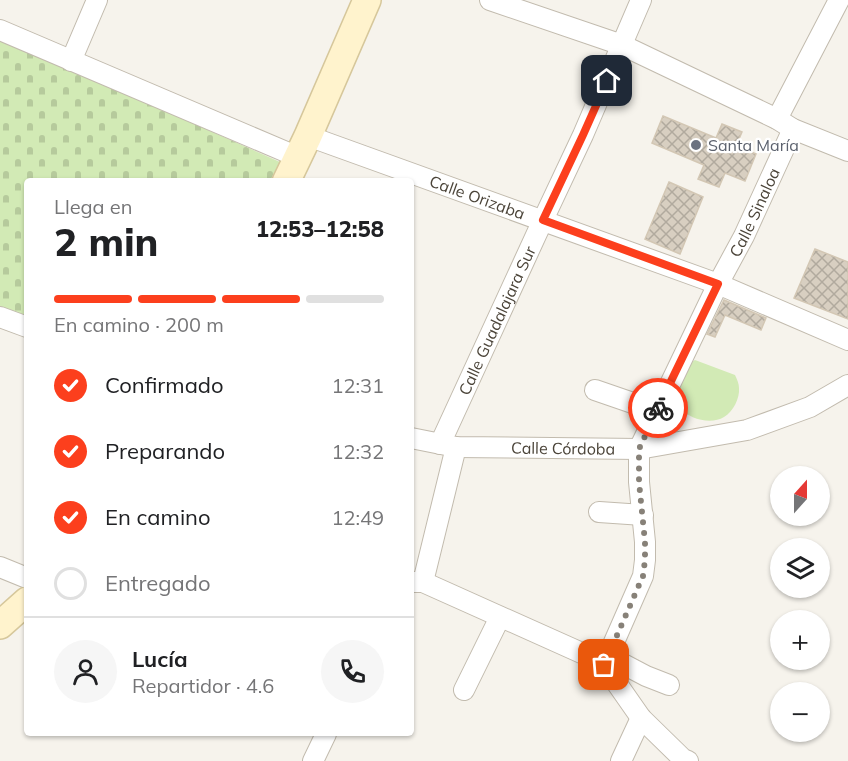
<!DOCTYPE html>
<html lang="es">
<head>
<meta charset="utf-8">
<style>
	body { margin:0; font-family:Mulish,sans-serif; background:#f6f6f6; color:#202124; height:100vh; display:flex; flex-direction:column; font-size:22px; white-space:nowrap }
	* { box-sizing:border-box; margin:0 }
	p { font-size:20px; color:#757577 }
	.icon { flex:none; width:33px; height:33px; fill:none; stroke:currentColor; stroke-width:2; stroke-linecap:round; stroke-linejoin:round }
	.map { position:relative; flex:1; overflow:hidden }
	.sheet { position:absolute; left:24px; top:178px; width:390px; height:558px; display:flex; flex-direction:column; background:#fff; border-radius:6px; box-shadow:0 2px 4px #0004 }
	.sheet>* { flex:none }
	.needle { width:39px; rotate:21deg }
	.fabs { position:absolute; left:770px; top:466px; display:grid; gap:12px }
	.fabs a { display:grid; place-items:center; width:60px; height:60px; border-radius:50%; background:#fff; box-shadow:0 2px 4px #0004; font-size:30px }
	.pin { position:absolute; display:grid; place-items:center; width:51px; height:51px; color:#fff; margin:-26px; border-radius:12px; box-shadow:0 3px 9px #0006 }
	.courier { position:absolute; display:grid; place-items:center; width:60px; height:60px; margin:-30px; border:4px solid #fc3f1d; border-radius:50%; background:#fff; color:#222; box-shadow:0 2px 8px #0007 }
	.headline em { font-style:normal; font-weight:800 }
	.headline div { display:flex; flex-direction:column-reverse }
	.headline { display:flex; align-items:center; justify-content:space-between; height:102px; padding:0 30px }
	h1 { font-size:39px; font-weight:800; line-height:45px }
	.bar { display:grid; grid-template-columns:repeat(4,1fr); gap:9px 6px; align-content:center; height:72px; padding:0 30px }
	.bar i { height:8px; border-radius:4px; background:#e0e0e0 }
	.bar .current { background:#fc3f1d }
	.bar p { grid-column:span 4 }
	.line { display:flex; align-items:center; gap:15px; padding:0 30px; border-top:2px solid #e0e0e0 }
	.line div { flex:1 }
	.round { display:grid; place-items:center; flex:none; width:63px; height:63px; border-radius:32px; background:#f6f6f6 }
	ol { padding:0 30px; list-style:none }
	li { display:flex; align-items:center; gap:18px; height:66px }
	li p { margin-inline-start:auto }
	li .icon { padding:6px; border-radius:50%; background:#fc3f1d; color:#fff; stroke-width:4 }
	li:last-child { color:#757577 }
	li i { width:33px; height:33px; border:3px solid #e0e0e0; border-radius:50% }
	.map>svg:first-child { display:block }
	.grass { fill:#d2eab5 }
	.cemetery { fill:url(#cemetery-stones) }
	.building { fill:url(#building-cross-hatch); stroke:#d3c7b4; stroke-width:1.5 }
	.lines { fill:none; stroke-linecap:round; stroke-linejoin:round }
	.street-casing { stroke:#c2bbae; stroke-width:22 }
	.secondary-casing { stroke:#d6c79b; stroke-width:30 }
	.street { stroke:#fff; stroke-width:20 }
	.secondary { stroke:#fff3cd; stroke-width:27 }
	.done { stroke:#878178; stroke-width:6; stroke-dasharray:0 10.8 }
	.route { stroke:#fc3f1d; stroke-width:8 }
	.worship-dot { fill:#6b7280; stroke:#fff; stroke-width:2 }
	.labels { text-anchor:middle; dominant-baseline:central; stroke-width:4.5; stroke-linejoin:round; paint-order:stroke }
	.worship-label { font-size:16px; fill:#5b616d; stroke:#fff; text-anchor:start }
	.street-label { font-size:16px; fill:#4b4439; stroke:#fff }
</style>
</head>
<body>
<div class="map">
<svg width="848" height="761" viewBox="0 0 848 761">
	<defs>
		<pattern id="cemetery-stones" width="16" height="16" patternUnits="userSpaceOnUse" patternTransform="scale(1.5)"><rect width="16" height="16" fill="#d2eab5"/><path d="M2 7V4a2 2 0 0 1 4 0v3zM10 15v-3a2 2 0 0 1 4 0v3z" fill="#b6ca9c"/></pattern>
		<pattern id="building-cross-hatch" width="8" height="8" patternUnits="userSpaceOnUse" patternTransform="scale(1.5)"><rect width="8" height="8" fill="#d8cfc1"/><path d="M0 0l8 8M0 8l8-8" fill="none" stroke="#b1aa9e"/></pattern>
	</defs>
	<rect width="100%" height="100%" fill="#f6f3ec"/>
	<path class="grass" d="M 695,360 L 735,375 C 737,379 739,384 739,388 C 740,398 733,412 724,417 C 711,425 689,419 680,408 C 675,403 674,397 673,390 L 690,363 Z"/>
	<polygon class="cemetery" points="0,38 280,162 270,181 27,182 27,318 0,308"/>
	<g class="building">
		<polygon points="663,116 716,138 722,124 742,132 736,146 756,154 745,181 725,173 719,187 698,179 704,165 652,143"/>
		<polygon points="669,182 703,197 680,254 645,239"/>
		<polygon points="815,249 848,262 848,319 794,298"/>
		<polygon points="724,300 766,318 761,330 725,315 715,337 707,334"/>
	</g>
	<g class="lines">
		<g class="street-casing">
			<g id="street">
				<polyline points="490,0 622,45 777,119 793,129 848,151"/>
				<polyline points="0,30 298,157"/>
				<polyline points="71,61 97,0"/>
				<polyline points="777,119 839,0"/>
				<path id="s1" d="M 308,136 L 718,284 L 848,340"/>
				<polyline points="0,317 27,327"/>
				<polyline points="595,390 656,411"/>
				<path id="s2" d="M 411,438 L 456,447 L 639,449 L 747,430 L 810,407 L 848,385"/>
				<path id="s3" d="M 440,444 L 543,220 L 583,135 L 641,0"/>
				<polyline points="599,512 643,515"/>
				<polyline points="0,567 27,578"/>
				<polyline points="411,582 423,582 595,659 604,665 641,718 683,759 688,761"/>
				<polyline points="423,582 456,447"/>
				<polyline points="608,656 646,676 669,685"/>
				<path id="s4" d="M 604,665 L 643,576 L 645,560 L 645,542 L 639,482 L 639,449 L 718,284 L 744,236 L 793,129"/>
				<polyline points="464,690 500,617"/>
				<polyline points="313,761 326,734"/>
				<polyline points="621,761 641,718"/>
			</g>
		</g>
		<g class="secondary-casing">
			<g id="secondary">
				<polyline points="286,182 308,136 367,0"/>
				<polyline points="0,625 27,601"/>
			</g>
		</g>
		<use href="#street" class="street"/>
		<use href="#secondary" class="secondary"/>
	</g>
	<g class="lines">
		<polyline class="done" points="604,665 643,576 645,560 645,542 639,482 639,449 658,408"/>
		<polyline class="route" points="607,81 583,135 543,220 718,284 658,408"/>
	</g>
	<circle class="worship-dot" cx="696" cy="145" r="6"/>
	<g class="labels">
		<g class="worship-label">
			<text x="708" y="145">Santa María</text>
		</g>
		<g class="street-label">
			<text stroke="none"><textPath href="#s1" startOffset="180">Calle Orizaba</textPath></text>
			<text stroke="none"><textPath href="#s4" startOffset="488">Calle Sinaloa</textPath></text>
			<text stroke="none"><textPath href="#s3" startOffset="136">Calle Guadalajara Sur</textPath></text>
			<text stroke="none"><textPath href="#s2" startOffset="153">Calle Córdoba</textPath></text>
		</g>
	</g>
</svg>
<div class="fabs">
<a><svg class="needle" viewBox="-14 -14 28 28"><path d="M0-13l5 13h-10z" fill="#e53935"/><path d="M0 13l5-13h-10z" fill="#757577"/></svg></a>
<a><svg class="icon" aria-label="layers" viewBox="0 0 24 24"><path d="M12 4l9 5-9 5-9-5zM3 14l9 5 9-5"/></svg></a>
<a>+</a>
<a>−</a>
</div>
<div class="pin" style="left:604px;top:665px;background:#ea580c"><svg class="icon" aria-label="bag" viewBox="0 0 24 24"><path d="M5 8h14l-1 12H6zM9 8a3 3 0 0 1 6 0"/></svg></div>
<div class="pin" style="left:607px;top:81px;background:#1f2937"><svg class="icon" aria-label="home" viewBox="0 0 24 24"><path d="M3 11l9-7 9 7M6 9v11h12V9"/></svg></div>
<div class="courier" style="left:658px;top:408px"><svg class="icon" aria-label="bike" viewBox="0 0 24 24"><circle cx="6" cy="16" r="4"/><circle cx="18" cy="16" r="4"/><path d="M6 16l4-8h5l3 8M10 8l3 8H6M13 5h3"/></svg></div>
<section class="sheet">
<div class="headline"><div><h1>2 min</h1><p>Llega en</p></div><em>12:53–12:58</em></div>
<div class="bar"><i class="current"></i><i class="current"></i><i class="current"></i><i></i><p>En camino · 200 m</p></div>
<ol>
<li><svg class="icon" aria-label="check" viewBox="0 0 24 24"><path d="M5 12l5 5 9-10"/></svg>Confirmado<p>12:31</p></li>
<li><svg class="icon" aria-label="check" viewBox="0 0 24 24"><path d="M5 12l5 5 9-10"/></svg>Preparando<p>12:32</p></li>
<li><svg class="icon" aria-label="check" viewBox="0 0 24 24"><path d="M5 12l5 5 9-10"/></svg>En camino<p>12:49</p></li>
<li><i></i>Entregado</li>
</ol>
<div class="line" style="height:108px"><a class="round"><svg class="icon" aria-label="person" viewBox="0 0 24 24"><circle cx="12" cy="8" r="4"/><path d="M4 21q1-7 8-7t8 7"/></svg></a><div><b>Lucía</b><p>Repartidor · 4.6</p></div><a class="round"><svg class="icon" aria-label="phone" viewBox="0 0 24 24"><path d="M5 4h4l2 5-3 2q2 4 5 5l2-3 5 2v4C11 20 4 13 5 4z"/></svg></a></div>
</section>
</div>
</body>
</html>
